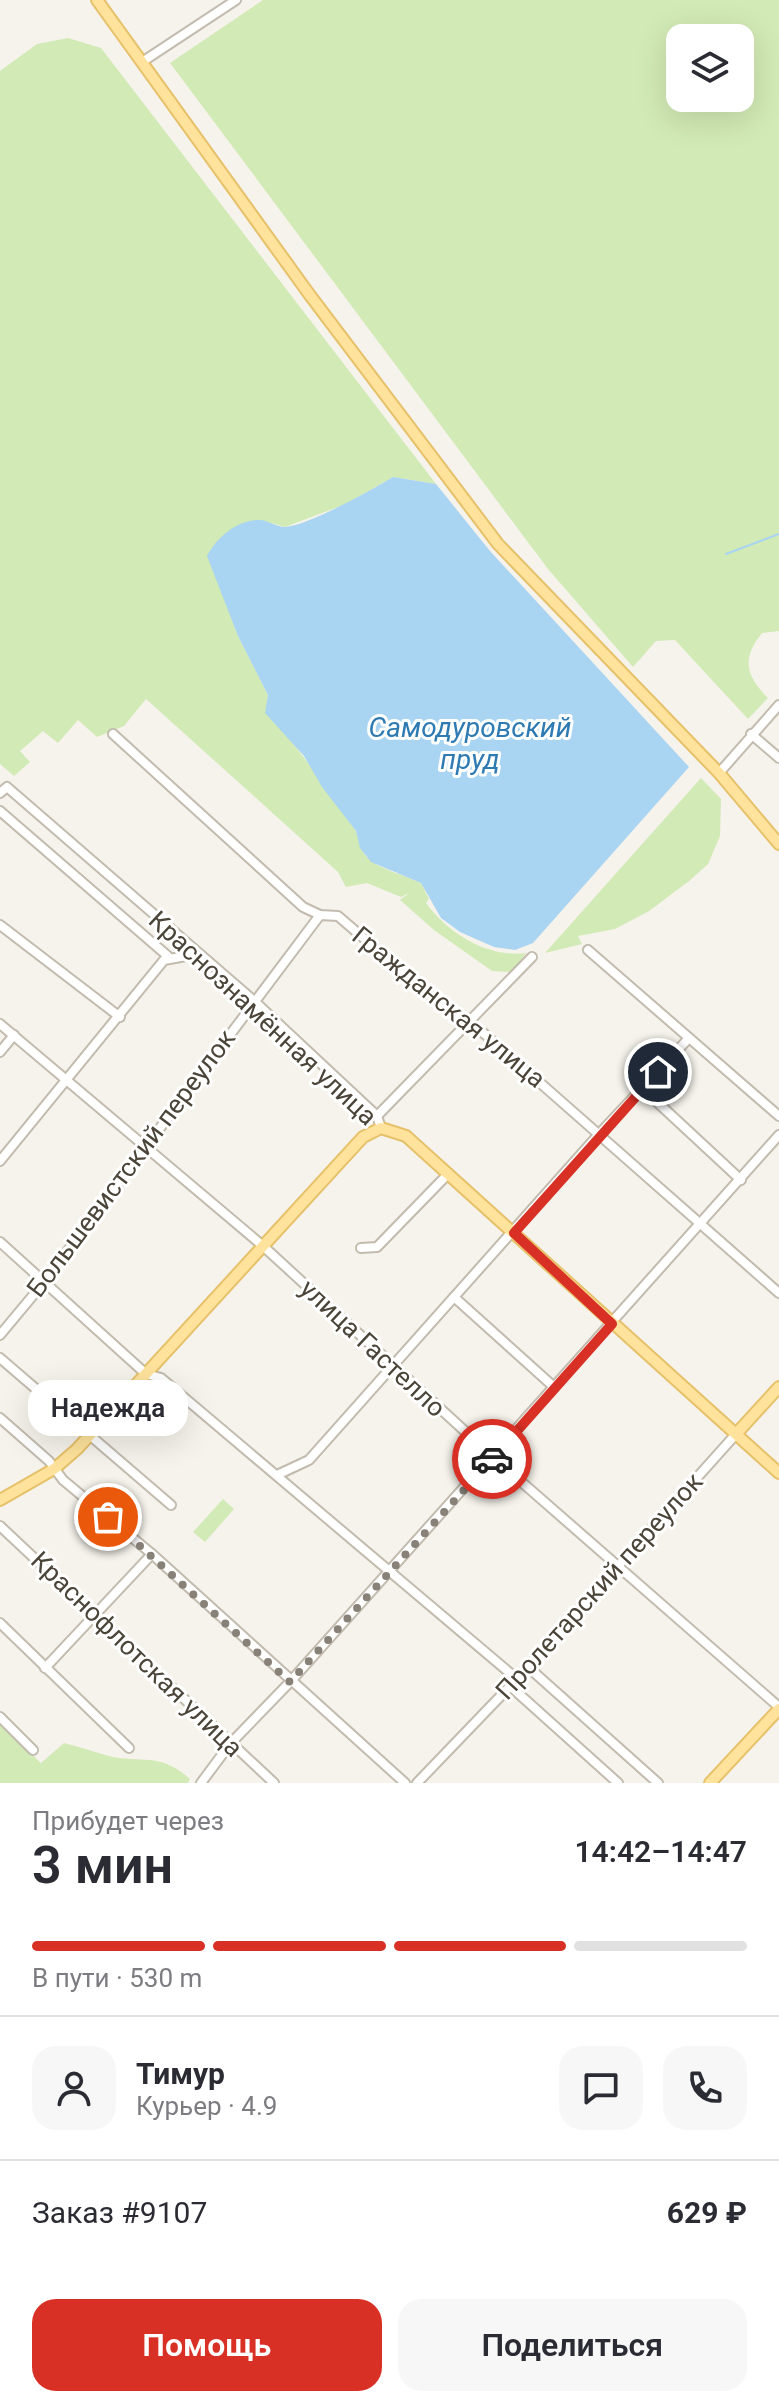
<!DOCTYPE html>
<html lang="ru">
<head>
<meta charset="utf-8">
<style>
	body { margin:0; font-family:Roboto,sans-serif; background:#f7f7f7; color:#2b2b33; height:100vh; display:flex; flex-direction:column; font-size:30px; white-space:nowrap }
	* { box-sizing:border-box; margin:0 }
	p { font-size:26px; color:#7c7c81 }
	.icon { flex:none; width:44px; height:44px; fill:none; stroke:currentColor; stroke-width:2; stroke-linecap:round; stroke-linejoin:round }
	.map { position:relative; height:1783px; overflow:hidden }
	.side { display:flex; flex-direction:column; background:#fff; flex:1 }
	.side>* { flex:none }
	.buttons { position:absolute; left:666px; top:24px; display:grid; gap:16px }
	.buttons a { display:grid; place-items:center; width:88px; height:88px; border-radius:16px; background:#fff; box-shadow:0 8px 32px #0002; font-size:40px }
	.pin { position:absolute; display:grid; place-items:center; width:68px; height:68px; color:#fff; margin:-34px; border:4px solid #fff; border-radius:50%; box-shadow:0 2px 8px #0007 }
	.courier { position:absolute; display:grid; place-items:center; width:80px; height:80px; margin:-40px; border:6px solid #d93025; border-radius:50%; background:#fff; color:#222; box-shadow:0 2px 10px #0007 }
	.bubble { position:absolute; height:56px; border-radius:24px; background:#fff; box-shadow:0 8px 32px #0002; font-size:26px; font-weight:600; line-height:56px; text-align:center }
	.head em { font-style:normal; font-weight:600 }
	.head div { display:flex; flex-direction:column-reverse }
	.head { display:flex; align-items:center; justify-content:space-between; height:136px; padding:0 32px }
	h1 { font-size:52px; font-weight:600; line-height:60px }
	.bar { display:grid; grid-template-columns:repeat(4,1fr); gap:12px 8px; align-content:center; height:96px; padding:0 32px }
	.bar i { height:10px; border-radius:6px; background:#e1e1e2 }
	.bar .current { background:#d93025 }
	.bar p { grid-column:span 4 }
	.line { display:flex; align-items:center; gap:20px; padding:0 32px; border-top:2px solid #e1e1e2 }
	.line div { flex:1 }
	.round { display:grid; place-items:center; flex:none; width:84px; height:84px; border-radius:24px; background:#f7f7f7 }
	.button { display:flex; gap:16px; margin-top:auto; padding:16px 32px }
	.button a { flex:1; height:92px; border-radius:24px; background:#d93025; color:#fff; font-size:32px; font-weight:600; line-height:92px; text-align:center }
	.button a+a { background:#f7f7f7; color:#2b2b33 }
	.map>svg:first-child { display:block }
	.green { fill:#d2eab5; fill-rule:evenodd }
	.water { fill:#a9d4f2 }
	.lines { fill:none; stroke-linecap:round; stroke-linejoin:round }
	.stream { stroke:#a9d4f2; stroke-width:2 }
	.minor-casing { stroke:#c2bbae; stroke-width:12 }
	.major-casing { stroke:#e6c16a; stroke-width:14 }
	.minor { stroke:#fff; stroke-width:8 }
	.major { stroke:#ffe39c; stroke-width:10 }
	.done { stroke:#878178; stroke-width:8; stroke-dasharray:0 14.4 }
	.route { stroke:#d93025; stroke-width:10 }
	.labels { text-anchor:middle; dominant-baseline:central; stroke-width:6; stroke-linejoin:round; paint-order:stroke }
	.street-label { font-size:26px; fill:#4b4439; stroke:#fff }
	.water-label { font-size:28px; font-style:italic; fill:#2e7ab2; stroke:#fff }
</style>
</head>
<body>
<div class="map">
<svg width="779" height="1783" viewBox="0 0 779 1783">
	<rect width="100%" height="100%" fill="#f6f3ec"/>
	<g class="green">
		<path d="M 263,0 L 779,0 L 779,631 L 762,633 C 741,659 746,676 768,698 L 748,719 L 675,640 L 656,641 L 633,667 L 548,569 L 170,63 ZM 680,38 L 740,38 L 740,98 L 680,98 Z"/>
		<path d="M 68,38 L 101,48 L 436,484 L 393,477 L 346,504 L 285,527 L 260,520 L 221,588 L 238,636 L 268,695 L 266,713 C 300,747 325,788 353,827 C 361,838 359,851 370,860 C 382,870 407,876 421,883 L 429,899 L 426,903 C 448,933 487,958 526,953 L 512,972 L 492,971 L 434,930 L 400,900 L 409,893 L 401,897 L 367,883 L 346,887 L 338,872 L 146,699 L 124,726 L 97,737 L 78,720 L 58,743 L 43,731 L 20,751 L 30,762 L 14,776 L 0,764 L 0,71 L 37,44 Z"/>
		<polygon points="701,778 721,799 720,836 708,864 689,881 649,911 615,929 578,936 582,944 545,953"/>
		<polygon points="223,1499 234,1509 205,1542 193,1532"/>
		<path d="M 0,1725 L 41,1763 L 64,1743 C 80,1747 97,1753 113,1757 C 148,1763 160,1753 190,1779 L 188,1783 L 0,1783 Z"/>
	</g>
	<path class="water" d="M 393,477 L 436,484 L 490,551 L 689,767 L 533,943 L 515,950 L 494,947 L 460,932 L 441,918 L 421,883 L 371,862 L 360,848 L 356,831 L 322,787 L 304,756 L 265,713 L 268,695 L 238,636 L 207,556 C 217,537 238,519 261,520 C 269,521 277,527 285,527 C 310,525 371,490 393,477 Z"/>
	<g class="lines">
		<polyline class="stream" points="726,554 779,534"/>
		<g class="minor-casing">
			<g id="minor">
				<polyline points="142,62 236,0"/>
				<polyline points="113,734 303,907 320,915 338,916 467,1027 480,1030 779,1293"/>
				<polyline points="751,734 779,758"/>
				<polyline points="719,773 779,705"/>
				<polyline points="0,793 7,787 253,1000 377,1116 381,1128"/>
				<polyline points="0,811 170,958"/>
				<polyline points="0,925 120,1017"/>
				<polyline points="588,950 779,1116"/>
				<polyline points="0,1024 263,1246 493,1457 779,1707"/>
				<polyline points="0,1052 14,1035"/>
				<polyline points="642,1088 741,1180"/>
				<polyline points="377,1116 532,957"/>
				<polyline points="0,1161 164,960 197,954"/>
				<polyline points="0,1242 146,1374 161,1378 517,1679"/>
				<polyline points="361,1248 377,1247 448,1174"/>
				<polyline points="454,1297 554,1387"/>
				<polyline points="0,1335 45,1281 320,915"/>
				<polyline points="0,1358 171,1505"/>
				<polyline points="0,1418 49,1461 63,1480 152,1554 405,1783"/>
				<polyline points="277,1475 309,1460 600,1133 689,1038"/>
				<polyline points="0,1526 274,1783"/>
				<polyline points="0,1623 129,1748"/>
				<polyline points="528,1667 658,1783"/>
				<polyline points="45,1668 152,1554"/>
				<polyline points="510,1686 618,1783"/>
				<polyline points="0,1717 33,1750"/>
				<polyline points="201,1783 230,1744 290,1682 779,1135"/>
				<polyline points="417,1783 517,1679 736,1434"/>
			</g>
		</g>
		<g class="major-casing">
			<g id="major">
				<polyline points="97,0 309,294 498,544 719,773 779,844"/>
				<polyline points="736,1434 779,1387"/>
				<polyline points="0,1500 54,1469 77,1449 363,1137 381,1128 406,1136 779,1473"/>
				<polyline points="710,1783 779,1709"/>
			</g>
		</g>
		<use href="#minor" class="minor"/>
		<use href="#major" class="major"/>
	</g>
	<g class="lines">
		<polyline class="done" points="108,1517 290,1682 492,1459"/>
		<polyline class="route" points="492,1459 612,1324 514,1233 658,1072"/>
	</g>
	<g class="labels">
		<g class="street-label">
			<text transform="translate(449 1007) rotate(39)">Гражданская улица</text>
			<text transform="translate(263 1018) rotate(43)">Краснознамённая улица</text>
			<text transform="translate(131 1163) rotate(-53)">Большевистский переулок</text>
			<text transform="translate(373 1348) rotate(43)">улица Гастелло</text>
			<text transform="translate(599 1586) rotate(-48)">Пролетарский переулок</text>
			<text transform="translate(137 1654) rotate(44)">Краснофлотская улица</text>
		</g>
		<g class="water-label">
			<text x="470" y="727">Самодуровский<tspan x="470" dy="32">пруд</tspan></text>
		</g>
	</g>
</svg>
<div class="buttons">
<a><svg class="icon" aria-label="layers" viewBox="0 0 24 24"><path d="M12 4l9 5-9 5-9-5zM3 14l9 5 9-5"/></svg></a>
</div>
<div class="pin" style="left:108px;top:1517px;background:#ea580c"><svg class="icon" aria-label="bag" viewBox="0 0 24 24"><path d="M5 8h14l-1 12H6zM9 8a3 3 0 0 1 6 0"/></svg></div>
<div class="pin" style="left:658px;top:1072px;background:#1f2937"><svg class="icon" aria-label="home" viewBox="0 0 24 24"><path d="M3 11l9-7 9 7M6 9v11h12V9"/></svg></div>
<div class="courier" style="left:492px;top:1459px"><svg class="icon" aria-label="car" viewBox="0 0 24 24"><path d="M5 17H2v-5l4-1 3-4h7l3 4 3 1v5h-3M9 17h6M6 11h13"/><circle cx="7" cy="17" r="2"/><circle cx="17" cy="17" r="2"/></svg></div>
<div class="bubble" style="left:28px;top:1380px;width:160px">Надежда</div>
</div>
<section class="side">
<div class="head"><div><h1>3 мин</h1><p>Прибудет через</p></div><em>14:42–14:47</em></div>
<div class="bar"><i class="current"></i><i class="current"></i><i class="current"></i><i></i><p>В пути · 530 m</p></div>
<div class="line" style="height:144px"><a class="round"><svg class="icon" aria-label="person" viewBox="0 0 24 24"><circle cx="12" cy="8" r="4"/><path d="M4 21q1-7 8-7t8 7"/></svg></a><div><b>Тимур</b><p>Курьер · 4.9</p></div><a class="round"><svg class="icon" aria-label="chat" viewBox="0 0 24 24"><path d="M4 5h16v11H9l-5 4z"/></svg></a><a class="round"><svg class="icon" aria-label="phone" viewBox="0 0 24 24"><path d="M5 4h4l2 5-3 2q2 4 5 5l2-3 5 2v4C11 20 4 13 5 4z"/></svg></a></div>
<div class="line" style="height:104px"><div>Заказ #9107</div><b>629 ₽</b></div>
<div class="button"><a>Помощь</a><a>Поделиться</a></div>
</section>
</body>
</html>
